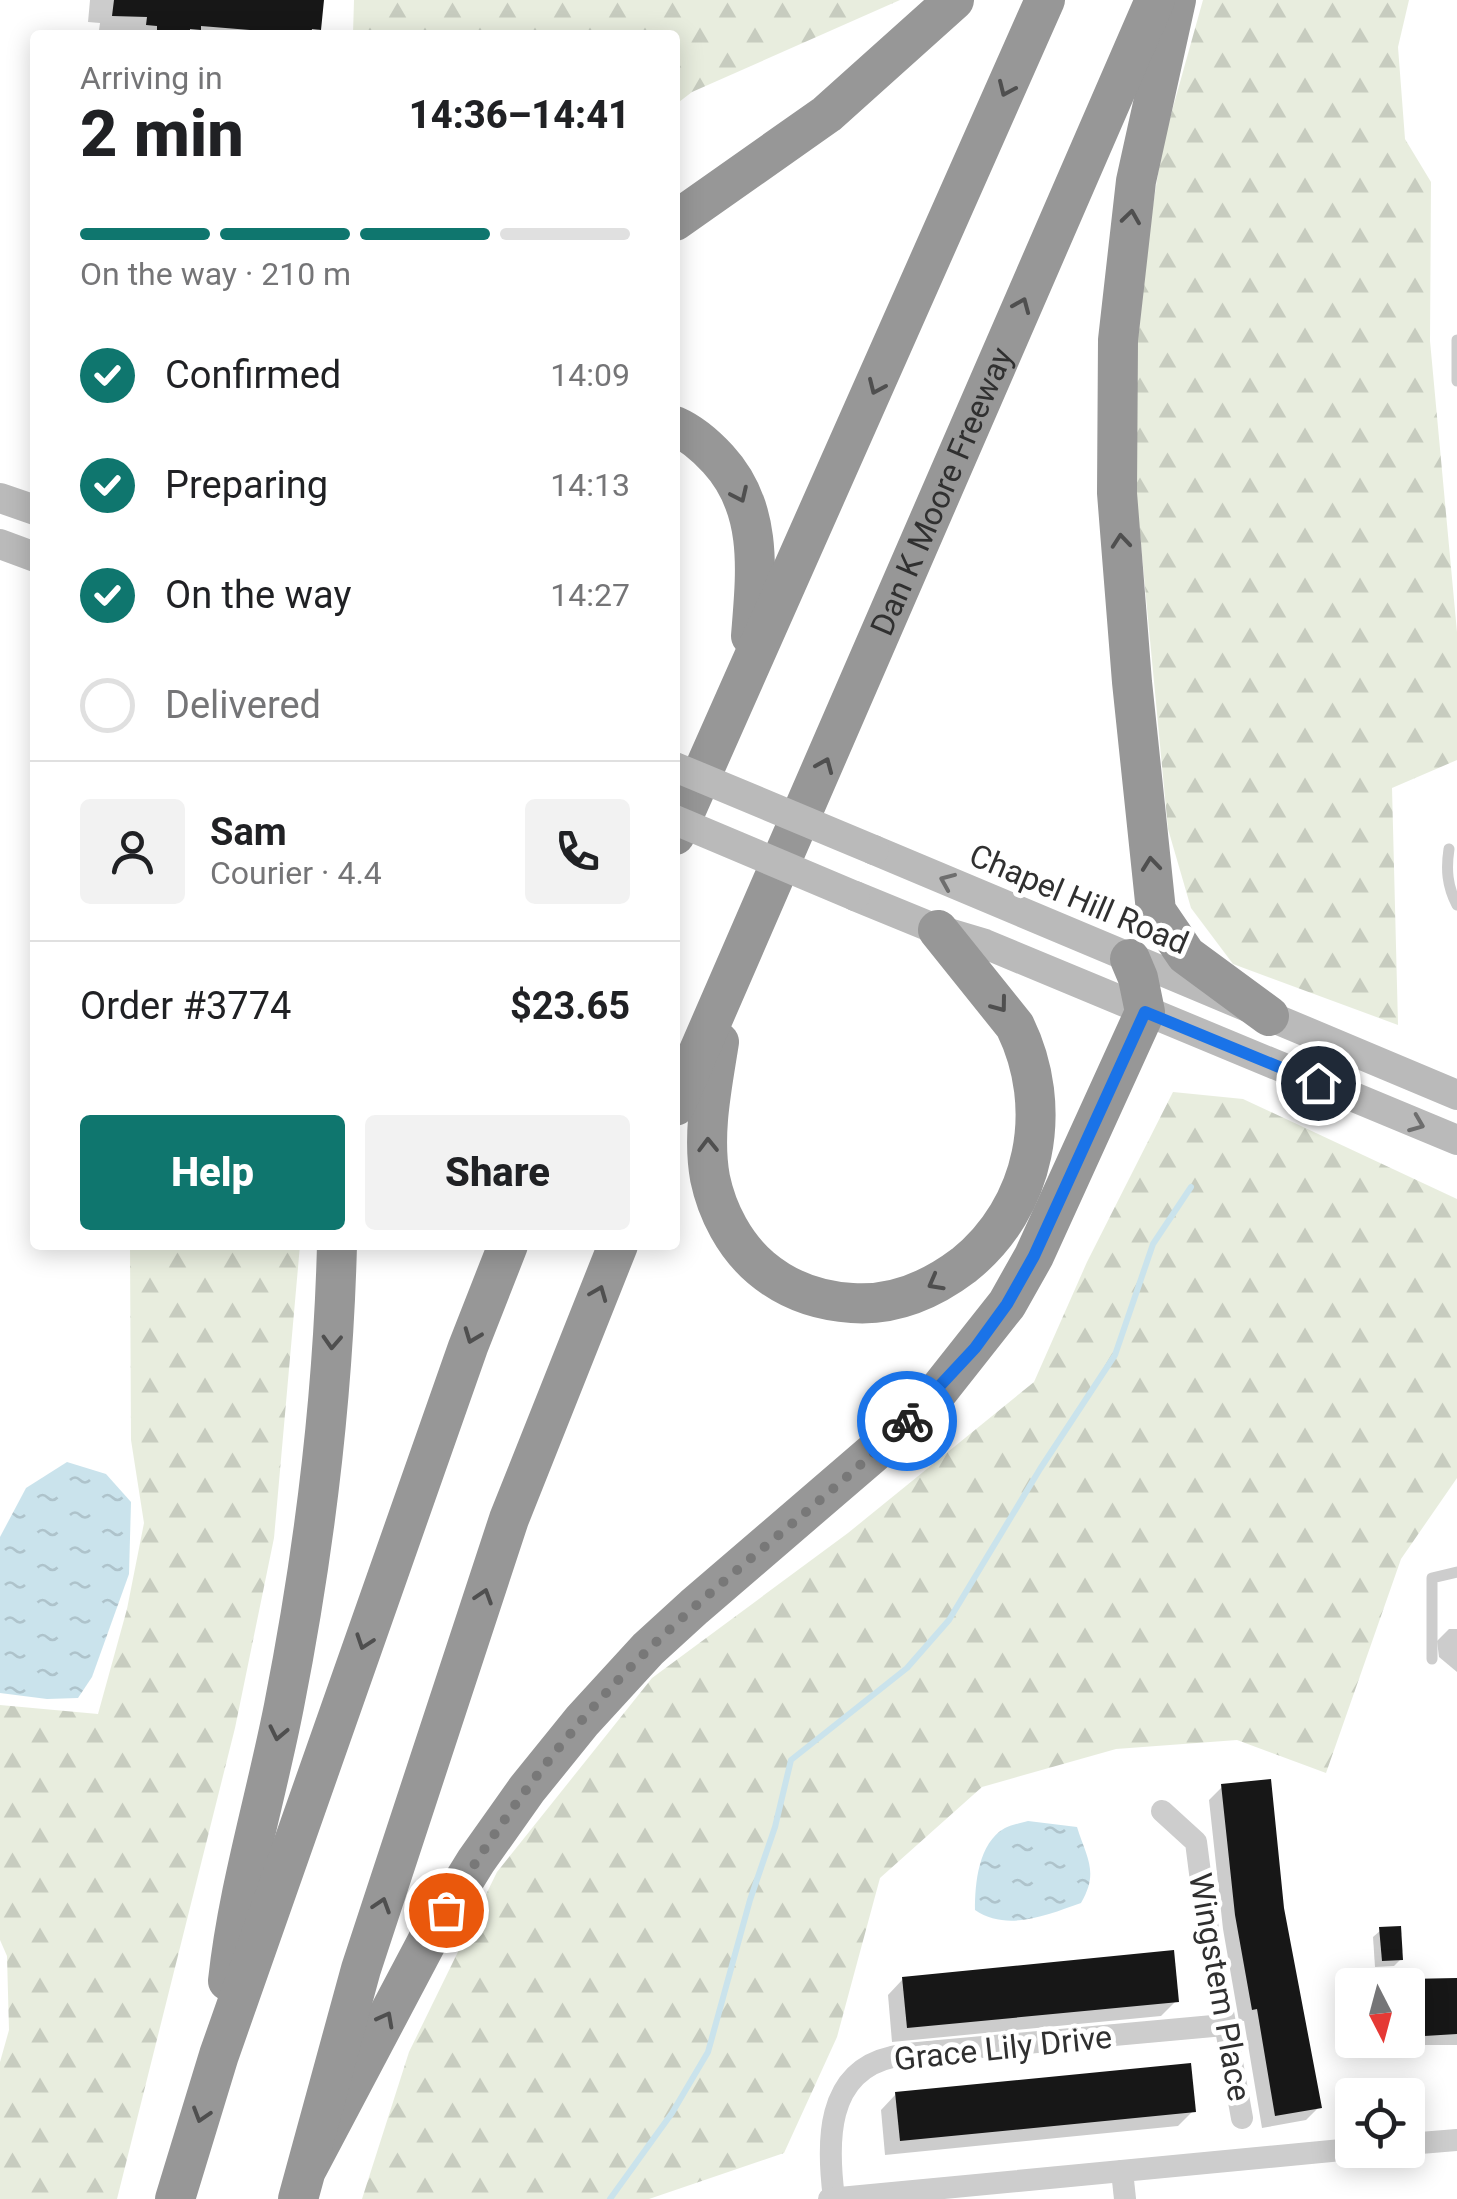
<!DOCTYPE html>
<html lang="en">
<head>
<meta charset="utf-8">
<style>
	body { margin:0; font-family:Roboto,sans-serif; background:#f2f2f2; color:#202124; height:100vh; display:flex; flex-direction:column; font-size:38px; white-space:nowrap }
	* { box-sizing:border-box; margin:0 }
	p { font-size:32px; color:#757577 }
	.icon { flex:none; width:55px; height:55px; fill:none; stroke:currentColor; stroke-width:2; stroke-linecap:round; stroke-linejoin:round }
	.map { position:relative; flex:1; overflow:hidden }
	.panel { position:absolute; left:30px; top:30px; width:650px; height:1220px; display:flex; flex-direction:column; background:#fff; border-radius:10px; box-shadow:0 5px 25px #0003 }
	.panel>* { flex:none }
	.needle { width:65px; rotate:174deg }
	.tools { position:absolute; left:1335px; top:1968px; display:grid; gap:20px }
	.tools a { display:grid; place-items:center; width:90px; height:90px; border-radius:10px; background:#fff; box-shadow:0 5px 25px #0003; font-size:50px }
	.pin { position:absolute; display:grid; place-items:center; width:85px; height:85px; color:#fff; margin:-42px; border:5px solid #fff; border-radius:50%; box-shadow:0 2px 10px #0007 }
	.courier { position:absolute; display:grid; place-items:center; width:100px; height:100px; margin:-50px; border:8px solid #1a73e8; border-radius:50%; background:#fff; color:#222; box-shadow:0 2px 12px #0007 }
	.headline em { font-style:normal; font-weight:800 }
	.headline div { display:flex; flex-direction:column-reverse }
	.headline { display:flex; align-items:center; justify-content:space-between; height:170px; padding:0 50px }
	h1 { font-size:65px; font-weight:800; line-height:75px }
	.bar { display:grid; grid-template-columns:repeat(4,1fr); gap:15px 10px; align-content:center; height:120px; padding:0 50px }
	.bar i { height:12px; border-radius:8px; background:#e0e0e0 }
	.bar .current { background:#0f766e }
	.bar p { grid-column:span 4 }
	.line { display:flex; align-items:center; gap:25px; padding:0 50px; border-top:2px solid #e0e0e0 }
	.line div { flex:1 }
	.round { display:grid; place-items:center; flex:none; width:105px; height:105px; border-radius:10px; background:#f2f2f2 }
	ol { padding:0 50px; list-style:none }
	li { display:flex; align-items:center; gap:30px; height:110px }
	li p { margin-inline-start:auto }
	li .icon { padding:10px; border-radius:50%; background:#0f766e; color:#fff; stroke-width:4 }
	li:last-child { color:#757577 }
	li i { width:55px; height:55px; border:5px solid #e0e0e0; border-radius:50% }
	.button { display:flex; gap:20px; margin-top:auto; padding:20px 50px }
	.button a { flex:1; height:115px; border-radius:10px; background:#0f766e; color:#fff; font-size:40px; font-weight:800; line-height:115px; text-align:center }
	.button a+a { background:#f2f2f2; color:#202124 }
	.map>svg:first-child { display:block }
	.forest { fill:url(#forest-firs) }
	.water { fill:url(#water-ripples) }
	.shadow { fill:#0003 }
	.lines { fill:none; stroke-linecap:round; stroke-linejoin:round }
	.stream { stroke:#cae3ec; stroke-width:6 }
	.building { fill:#171717 }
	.lane { stroke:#cdcdcd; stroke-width:11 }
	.street { stroke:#cdcdcd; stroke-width:22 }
	.secondary { stroke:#bababa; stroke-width:30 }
	.highway { stroke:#979797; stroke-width:40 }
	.secondary-bridge { stroke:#bababa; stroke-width:30 }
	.oneway { stroke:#4f4f4f }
	.oneway2 { stroke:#6e6e6e }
	.done { stroke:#787878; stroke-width:10; stroke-dasharray:0 18 }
	.route { stroke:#1a73e8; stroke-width:12 }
	.labels { text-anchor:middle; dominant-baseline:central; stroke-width:10; stroke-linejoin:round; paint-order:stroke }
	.street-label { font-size:32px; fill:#303030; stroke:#fff }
</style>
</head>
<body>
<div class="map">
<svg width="1457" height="2199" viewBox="0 0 1457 2199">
	<defs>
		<pattern id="forest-firs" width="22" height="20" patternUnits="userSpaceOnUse" patternTransform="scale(2.5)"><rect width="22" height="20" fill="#e8edde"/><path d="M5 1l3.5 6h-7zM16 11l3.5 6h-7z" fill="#c7ccbf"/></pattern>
		<pattern id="water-ripples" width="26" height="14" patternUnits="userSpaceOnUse" patternTransform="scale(2.5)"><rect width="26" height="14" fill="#cae3ec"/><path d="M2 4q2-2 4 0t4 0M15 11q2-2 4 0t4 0" fill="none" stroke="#aec3cb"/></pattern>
	</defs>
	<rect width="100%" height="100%" fill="#fff"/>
	<g class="forest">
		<polygon points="354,0 900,0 692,92 675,105 675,35 357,35 353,34"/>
		<polygon points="1203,0 1409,0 1398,47 1405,139 1431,182 1430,341 1457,632 1457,760 1392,788 1398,1025 1233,964 1191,908 1168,829 1133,461 1138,298 1163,143"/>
		<polygon points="1173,1092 1243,1099 1457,1199 1457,1478 1401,1559 1326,1773 1237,1740 1116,1749 982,1787 880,1878 837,2037 784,2153 649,2199 362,2199 409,2052 497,1872 652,1678 848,1533 1034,1382 1087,1262"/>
		<polygon points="130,1245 300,1245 274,1538 235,1728 117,2199 0,2199 0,2062 9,2030 7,1956 0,1940 0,1705 98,1714 127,1609 144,1523 131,1440"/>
	</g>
	<g class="water">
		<polygon points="67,1462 106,1474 131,1502 129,1574 92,1677 78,1698 47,1699 0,1693 0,1537 26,1488"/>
		<path d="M 1028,1821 L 1077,1827 C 1087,1859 1099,1872 1081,1903 C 1047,1915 1007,1932 975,1910 C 975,1884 978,1843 1005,1828 C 1011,1825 1021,1823 1028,1821 Z"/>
	</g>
	<g class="shadow">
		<polygon points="90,0 322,0 319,29 313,35 133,35 134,31 99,30 100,23 88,22"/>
		<polygon points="1449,1629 1457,1629 1457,1672 1439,1657 1437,1641"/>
		<polygon points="1222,1787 1282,1908 1319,2107 1306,2120 1262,2128 1244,2021 1239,2021 1223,1929 1209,1800"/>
		<polygon points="1381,1930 1401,1959 1394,1966 1375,1967 1373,1937"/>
		<polygon points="903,1979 1176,2001 1161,2016 892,2042 888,1995"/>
		<polygon points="1457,1980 1457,2045 1412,2045 1403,2054 1396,2054 1395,2040 1408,2040 1407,1985 1410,1982"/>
		<polygon points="1384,2040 1390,2040 1391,2055 1385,2055"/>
		<polygon points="896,2094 1193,2111 1178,2126 885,2155 881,2110"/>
	</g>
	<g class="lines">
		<polyline class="stream" points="610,2199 672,2113 708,2052 750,1900 775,1827 791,1760 907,1668 949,1620 1040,1469 1115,1355 1153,1244 1191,1187"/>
	</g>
	<g class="building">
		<polygon points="114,0 324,0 321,30 312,29 311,35 201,26 201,30 190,29 190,35 157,35 157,26 146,25 147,17 112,16"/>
		<polygon points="1271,1779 1284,1908 1322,2108 1275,2116 1257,2009 1252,2010 1235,1915 1221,1784"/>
		<polygon points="1401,1926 1403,1960 1382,1961 1379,1927"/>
		<polygon points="1174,1950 1179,2002 907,2028 902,1977"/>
		<polygon points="1457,1978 1457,2034 1408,2037 1408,1979"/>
		<polygon points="1191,2063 1196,2112 900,2141 895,2092"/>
	</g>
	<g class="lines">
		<g class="lane">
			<polyline points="1457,340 1457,381"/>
			<path d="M 1449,849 C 1446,869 1447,886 1457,905"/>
			<polyline points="1432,1659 1432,1578 1457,1572"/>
		</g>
		<g class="street">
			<polyline points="1162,1811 1196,1842 1205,1912 1242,2118"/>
			<polyline points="1408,2144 1457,2140"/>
			<polyline points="1122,2171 1125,2199"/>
			<path d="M 834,2198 C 827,2144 825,2072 892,2057 C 907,2053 923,2053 939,2051 L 1224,2025"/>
			<polyline points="829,2199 1352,2149"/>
		</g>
		<g class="secondary">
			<polyline points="0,498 35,510"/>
			<polyline points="0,544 35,557"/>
			<polyline points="874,850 1457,1095"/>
			<polyline points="855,896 938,930 985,944 1457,1140"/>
		</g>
		<g class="highway">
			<polyline points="1176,0 1136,181 1118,340 1117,493 1132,682 1156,911 1186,955 1269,1016"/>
			<polyline points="675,221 827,114 954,0"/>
			<path d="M 675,426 C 691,433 706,446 718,459 C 764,509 756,573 751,636"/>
			<polyline points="675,835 1045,0"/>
			<path d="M 719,1042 C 712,1087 702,1133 710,1178 C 717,1212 735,1246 761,1268 C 787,1290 818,1301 852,1303 C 893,1306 931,1290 964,1265 C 1036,1207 1055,1108 1015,1026 L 938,930"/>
			<path id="s1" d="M 675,1106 L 1155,0"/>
			<path d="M 228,1981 C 238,1888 266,1798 284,1706 C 314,1554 333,1400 337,1245"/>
			<polyline points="308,2167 431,1934 476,1861 527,1789 582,1721 648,1649 694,1607 886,1442 939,1390 1007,1304 1034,1256 1145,1012 1138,978 1130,959"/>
			<polyline points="175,2199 219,2055 468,1347 508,1245"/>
			<polyline points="298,2199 361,1969 509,1519 618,1245"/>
		</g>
		<g class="secondary-bridge">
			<polyline points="675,767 874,850"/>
			<polyline points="675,820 855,896"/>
		</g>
	</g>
	<defs><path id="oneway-chevron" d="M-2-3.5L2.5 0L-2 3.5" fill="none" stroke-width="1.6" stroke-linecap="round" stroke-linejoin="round" transform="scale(2.5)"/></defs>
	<g class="oneway">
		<use href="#oneway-chevron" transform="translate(1006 89) rotate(114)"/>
		<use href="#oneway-chevron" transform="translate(1131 217) rotate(-82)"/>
		<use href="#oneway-chevron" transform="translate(1022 305) rotate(-67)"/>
		<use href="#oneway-chevron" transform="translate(876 387) rotate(114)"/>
		<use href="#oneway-chevron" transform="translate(740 495) rotate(65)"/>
		<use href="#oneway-chevron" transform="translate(1121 541) rotate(-95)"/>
		<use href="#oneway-chevron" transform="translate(825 765) rotate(-67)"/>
		<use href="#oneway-chevron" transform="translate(1151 864) rotate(-96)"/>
		<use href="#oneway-chevron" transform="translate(1000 1005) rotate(53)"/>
		<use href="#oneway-chevron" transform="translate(708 1145) rotate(-91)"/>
		<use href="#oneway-chevron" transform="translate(935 1283) rotate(151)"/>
		<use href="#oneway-chevron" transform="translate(599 1293) rotate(-68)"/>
		<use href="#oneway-chevron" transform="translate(472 1336) rotate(111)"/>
		<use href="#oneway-chevron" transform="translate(332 1342) rotate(93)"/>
		<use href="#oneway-chevron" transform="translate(484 1596) rotate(-72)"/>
		<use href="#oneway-chevron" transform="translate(364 1642) rotate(109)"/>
		<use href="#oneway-chevron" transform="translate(278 1733) rotate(102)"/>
		<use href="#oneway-chevron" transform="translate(382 1905) rotate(-72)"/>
		<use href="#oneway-chevron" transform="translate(386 2019) rotate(-62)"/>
		<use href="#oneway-chevron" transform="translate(201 2115) rotate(107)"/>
	</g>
	<g class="oneway2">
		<use href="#oneway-chevron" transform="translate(947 881) rotate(-157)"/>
		<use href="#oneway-chevron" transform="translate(1417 1124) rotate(22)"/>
	</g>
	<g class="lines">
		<path class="done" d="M 446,1910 C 503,1815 571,1724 651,1647 C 733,1568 826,1501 907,1421"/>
		<polyline class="route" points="907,1421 975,1348 1007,1304 1034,1256 1145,1012 1318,1083"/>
	</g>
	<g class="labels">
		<g class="street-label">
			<text stroke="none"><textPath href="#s1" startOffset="670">Dan K Moore Freeway</textPath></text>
			<text transform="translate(1079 899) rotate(23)">Chapel Hill Road</text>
			<text transform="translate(1220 1987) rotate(80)">Wingstem Place</text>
			<text transform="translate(1003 2048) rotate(-6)">Grace Lily Drive</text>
		</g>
	</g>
</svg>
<div class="tools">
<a><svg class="needle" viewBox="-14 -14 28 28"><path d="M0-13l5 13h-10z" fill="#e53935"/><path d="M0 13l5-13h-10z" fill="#757577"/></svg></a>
<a><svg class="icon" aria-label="locate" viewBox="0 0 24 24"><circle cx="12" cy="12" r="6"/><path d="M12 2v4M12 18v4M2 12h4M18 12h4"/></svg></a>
</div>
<div class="pin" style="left:446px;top:1910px;background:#ea580c"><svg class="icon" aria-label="bag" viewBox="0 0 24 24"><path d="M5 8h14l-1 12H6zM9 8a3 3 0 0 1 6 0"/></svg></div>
<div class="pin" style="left:1318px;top:1083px;background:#1f2937"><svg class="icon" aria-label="home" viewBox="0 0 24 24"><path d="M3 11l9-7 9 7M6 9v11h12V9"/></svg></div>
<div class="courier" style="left:907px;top:1421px"><svg class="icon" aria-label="bike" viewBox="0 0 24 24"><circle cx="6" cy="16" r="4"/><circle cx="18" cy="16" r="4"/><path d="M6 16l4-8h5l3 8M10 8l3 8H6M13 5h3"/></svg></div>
<section class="panel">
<div class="headline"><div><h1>2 min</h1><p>Arriving in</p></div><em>14:36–14:41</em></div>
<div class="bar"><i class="current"></i><i class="current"></i><i class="current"></i><i></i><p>On the way · 210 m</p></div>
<ol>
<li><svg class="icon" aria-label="check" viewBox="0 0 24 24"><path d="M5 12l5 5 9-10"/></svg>Confirmed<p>14:09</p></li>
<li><svg class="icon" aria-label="check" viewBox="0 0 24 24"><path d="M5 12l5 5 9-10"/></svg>Preparing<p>14:13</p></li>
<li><svg class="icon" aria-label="check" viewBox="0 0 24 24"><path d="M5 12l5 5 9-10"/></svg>On the way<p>14:27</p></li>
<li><i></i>Delivered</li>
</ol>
<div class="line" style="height:180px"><a class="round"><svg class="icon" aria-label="person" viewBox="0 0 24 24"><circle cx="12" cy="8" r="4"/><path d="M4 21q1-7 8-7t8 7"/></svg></a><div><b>Sam</b><p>Courier · 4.4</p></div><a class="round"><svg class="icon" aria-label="phone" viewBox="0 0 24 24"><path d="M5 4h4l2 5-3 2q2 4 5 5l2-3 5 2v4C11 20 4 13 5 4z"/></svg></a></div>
<div class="line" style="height:130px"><div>Order #3774</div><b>$23.65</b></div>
<div class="button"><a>Help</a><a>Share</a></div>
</section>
</div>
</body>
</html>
